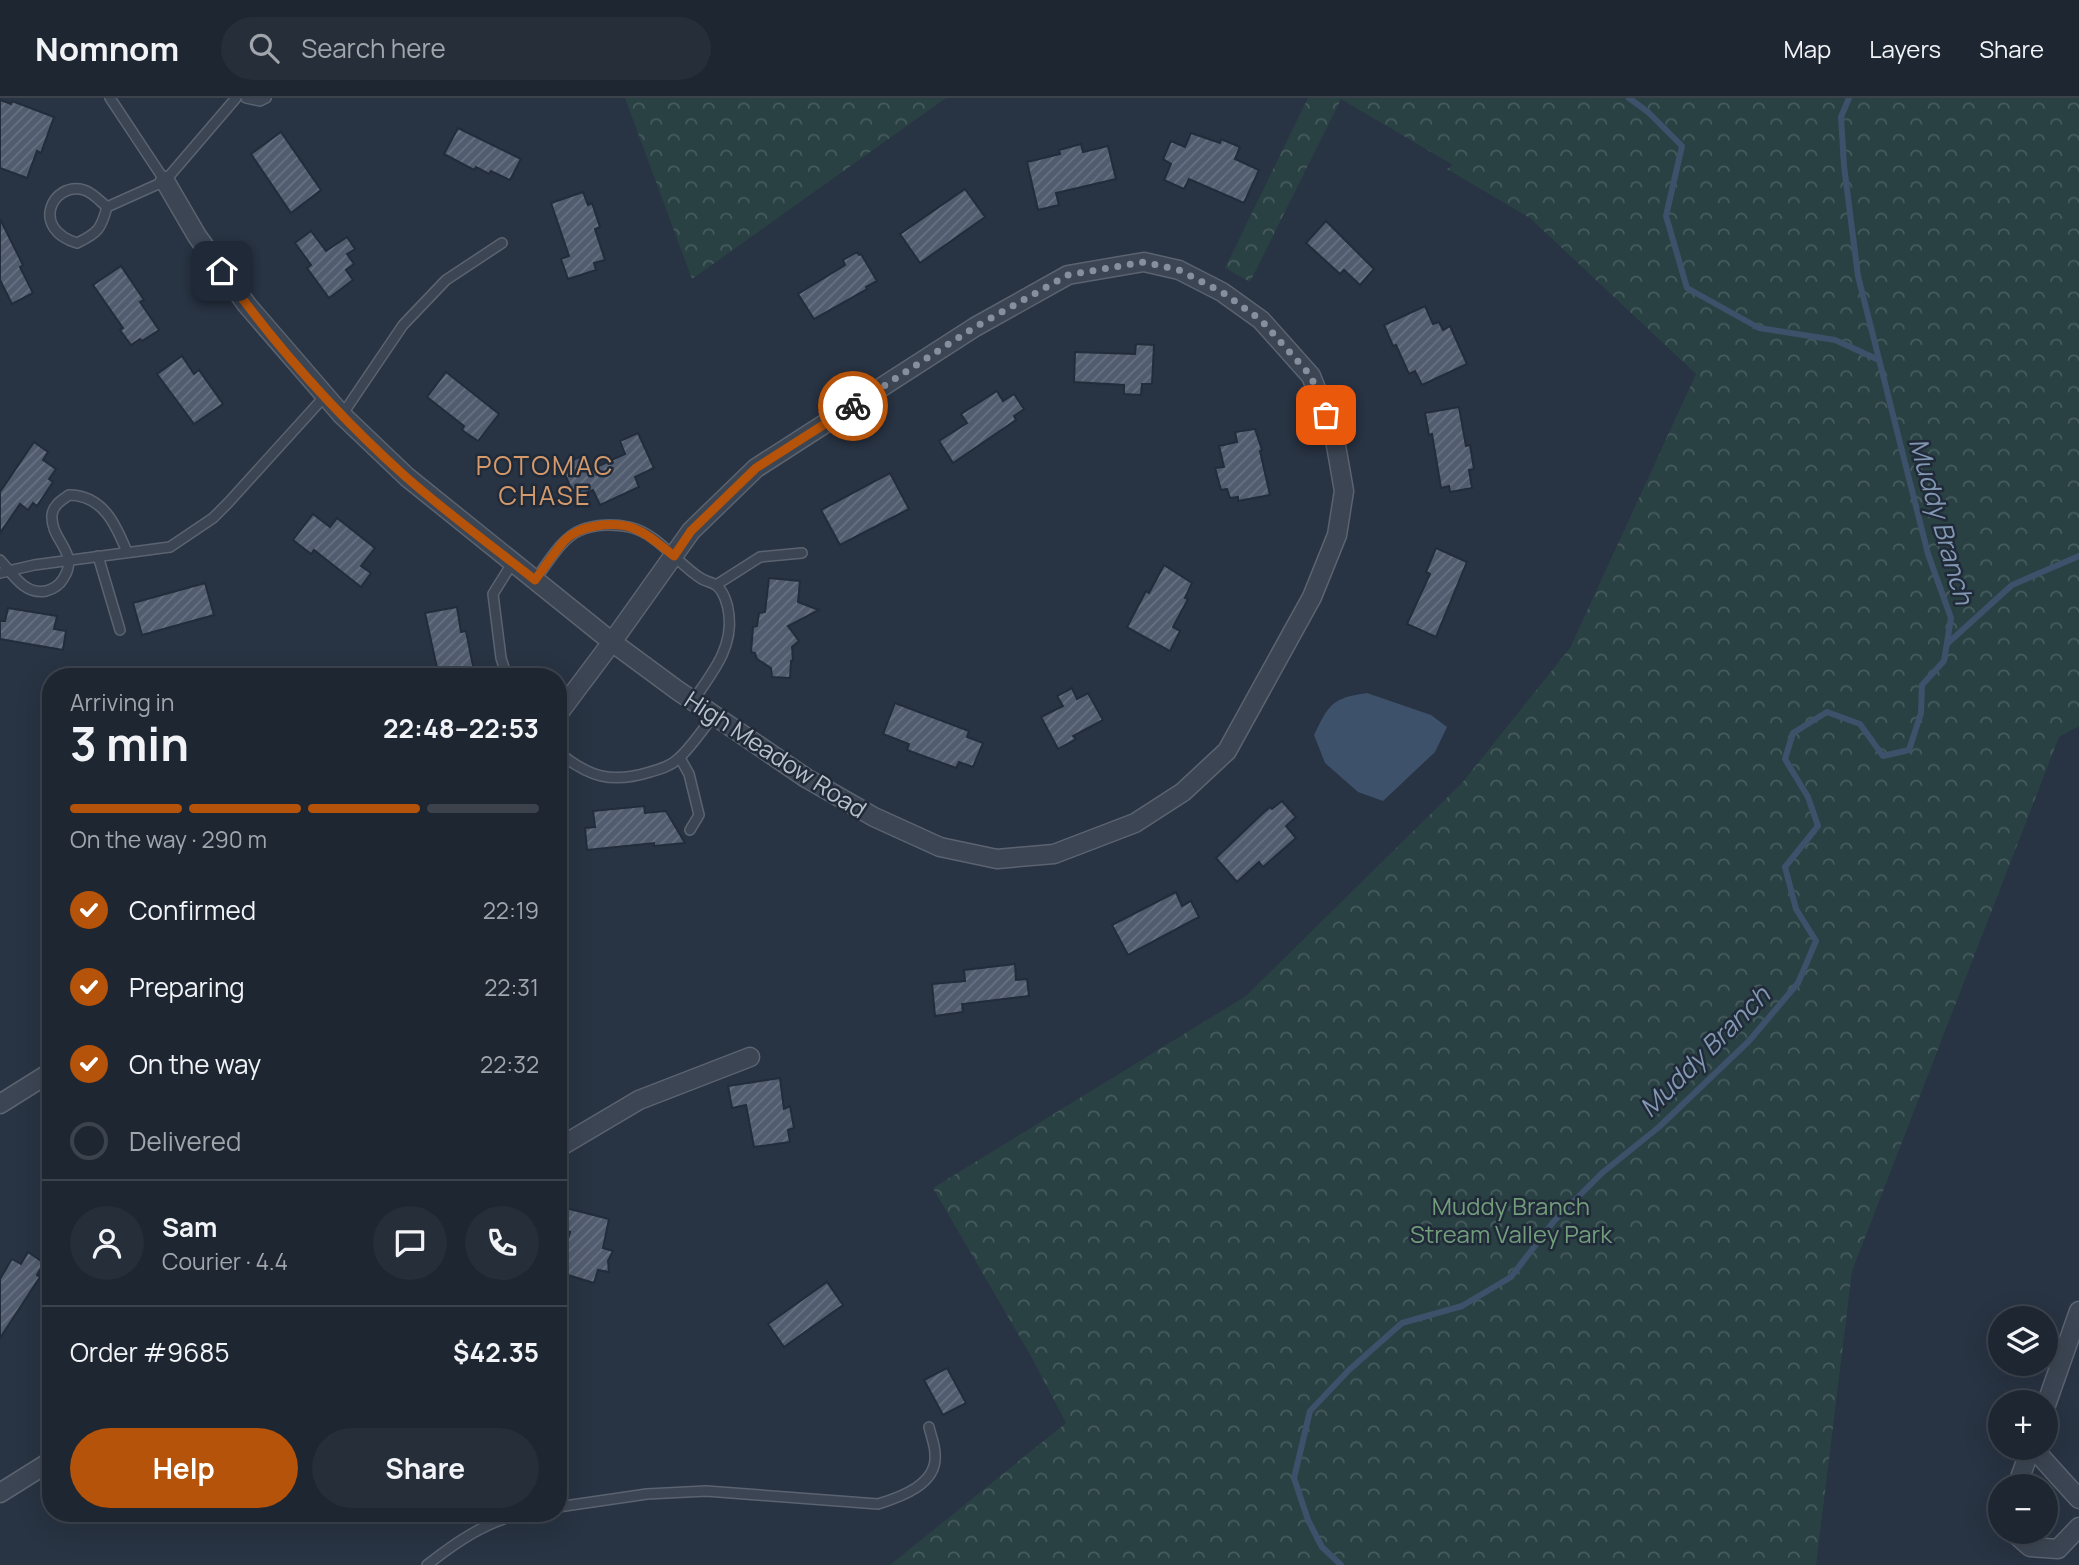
<!DOCTYPE html>
<html lang="en">
<head>
<meta charset="utf-8">
<style>
	body { margin:0; font-family:Manrope,sans-serif; background:#262e3a; color:#f1f3f6; height:100vh; display:flex; flex-direction:column; font-size:26px; white-space:nowrap }
	* { box-sizing:border-box; margin:0 }
	p { font-size:23px; color:#a1a5ac }
	.icon { flex:none; width:38px; height:38px; fill:none; stroke:currentColor; stroke-width:2; stroke-linecap:round; stroke-linejoin:round }
	.map { position:relative; flex:1; overflow:hidden }
	.details { position:absolute; left:42px; top:570px; width:525px; height:854px; display:flex; flex-direction:column; background:#1e2632; border-radius:28px; box-shadow:0 7px 28px #0002,0 0 0 2px #3c434d }
	.details>* { flex:none }
	.fabs { position:absolute; left:1988px; top:1208px; display:grid; gap:14px }
	.fabs a { display:grid; place-items:center; width:70px; height:70px; border-radius:50%; background:#1e2632; box-shadow:0 7px 28px #0002,0 0 0 2px #3c434d; font-size:35px }
	.pin { position:absolute; display:grid; place-items:center; width:60px; height:60px; color:#fff; margin:-30px; border-radius:14px; box-shadow:0 4px 10px #0006 }
	.courier { position:absolute; display:grid; place-items:center; width:70px; height:70px; margin:-35px; border:5px solid #b45309; border-radius:50%; background:#fff; color:#222; box-shadow:0 2px 9px #0007 }
	.summary em { font-style:normal; font-weight:700 }
	.summary div { display:flex; flex-direction:column-reverse }
	.summary { display:flex; align-items:center; justify-content:space-between; height:119px; padding:0 28px }
	h1 { font-size:46px; font-weight:700; line-height:52px }
	.bar { display:grid; grid-template-columns:repeat(4,1fr); gap:10px 7px; align-content:center; height:84px; padding:0 28px }
	.bar i { height:9px; border-radius:5px; background:#3c434d }
	.bar .on { background:#b45309 }
	.bar p { grid-column:span 4 }
	.line { display:flex; align-items:center; gap:18px; padding:0 28px; border-top:2px solid #3c434d }
	.line div { flex:1 }
	.round { display:grid; place-items:center; flex:none; width:74px; height:74px; border-radius:37px; background:#262e3a }
	ol { padding:0 28px; list-style:none }
	li { display:flex; align-items:center; gap:21px; height:77px }
	li p { margin-inline-start:auto }
	li .icon { padding:7px; border-radius:50%; background:#b45309; color:#fff; stroke-width:4 }
	li:last-child { color:#a1a5ac }
	li i { width:38px; height:38px; border:4px solid #3c434d; border-radius:50% }
	.primary-button { display:flex; gap:14px; margin-top:auto; padding:14px 28px }
	.primary-button a { flex:1; height:80px; border-radius:42px; background:#b45309; color:#fff; font-size:28px; font-weight:700; line-height:80px; text-align:center }
	.primary-button a+a { background:#262e3a; color:#f1f3f6 }
	header { display:flex; align-items:center; gap:42px; box-sizing:border-box; height:98px; padding:0 35px; background:#1e2632; border-bottom:2px solid #3c434d }
	header strong { font-size:33px }
	nav { display:flex; gap:38px; margin-inline-start:auto; font-size:24px }
	.search { width:490px; height:63px; background:#262e3a; display:flex; align-items:center; gap:18px; box-sizing:border-box; padding:0 24px; border-radius:38px; color:#a1a5ac; font-size:26px }
	.map>svg:first-child { display:block }
	.park { fill:url(#park-crowns) }
	.water { fill:#3e516b }
	.lines { fill:none; stroke-linecap:round; stroke-linejoin:round }
	.stream { stroke:#3e516b; stroke-width:6 }
	.building { fill:url(#building-hatch); stroke:#232c3a; stroke-width:2 }
	.lane-casing { stroke:#5b6370; stroke-width:12 }
	.street-casing { stroke:#5b6370; stroke-width:21 }
	.lane { stroke:#3c4553; stroke-width:9 }
	.street { stroke:#3c4553; stroke-width:18 }
	.done { stroke:#878f9c; stroke-width:7; stroke-dasharray:0 12.6 }
	.route { stroke:#b45309; stroke-width:9 }
	.labels { text-anchor:middle; dominant-baseline:central; stroke-width:5; stroke-linejoin:round; paint-order:stroke }
	.street-label { font-size:24px; fill:#bac1cc; stroke:#212a38 }
	.park-label { font-size:24px; fill:#719d7b; stroke:#212a38 }
	.neighbourhood-label { font-size:26px; letter-spacing:2px; fill:#d49a6c; stroke:#212a38 }
	.water-label { font-size:26px; font-style:italic; fill:#8297b2; stroke:#212a38 }
</style>
</head>
<body>
<header>
<strong>Nomnom</strong>
<div class="search"><svg class="icon" aria-label="search" viewBox="0 0 24 24"><circle cx="10" cy="10" r="6"/><path d="M15 15l6 6"/></svg>Search here</div>
<nav><a>Map</a><a>Layers</a><a>Share</a></nav>
</header>
<div class="map">
<svg width="2079" height="1467" viewBox="0 0 2079 1467">
	<defs>
		<pattern id="park-crowns" width="20" height="18" patternUnits="userSpaceOnUse" patternTransform="scale(1.75)"><rect width="20" height="18" fill="#2a4144"/><path d="M2 6a3 3 0 1 1 6 0M12 15a3 3 0 1 1 6 0" fill="none" stroke="#475b5e"/></pattern>
		<pattern id="building-hatch" width="6" height="6" patternUnits="userSpaceOnUse" patternTransform="scale(1.75)"><rect width="6" height="6" fill="#515c6e"/><path d="M-1 1l2-2M0 6l6-6M5 7l2-2" fill="none" stroke="#687282"/></pattern>
	</defs>
	<rect width="100%" height="100%" fill="#283343"/>
	<g class="park">
		<polygon points="625,0 946,0 692,181"/>
		<polygon points="1308,0 2079,0 2079,628 2059,639 1852,1173 1816,1467 890,1467 1066,1325 1032,1260 933,1090 1246,898 1462,685 1570,550 1696,276 1530,120 1447,71 1453,67 1341,1 1250,184 1225,170"/>
	</g>
	<path class="water" d="M 1367,595 L 1431,617 L 1447,629 L 1435,654 L 1383,703 L 1358,694 L 1325,665 L 1314,637 C 1329,606 1332,600 1367,595 Z"/>
	<g class="lines">
		<g class="stream">
			<polyline points="1629,0 1648,14 1682,48 1666,118 1687,190 1759,230 1835,242 1879,262"/>
			<polyline points="1948,545 2012,487 2079,458"/>
			<polyline points="1341,1467 1322,1449 1308,1422 1294,1380 1310,1313 1349,1272 1402,1225 1462,1208 1511,1179 1554,1123 1602,1075 1659,1029 1749,943 1798,885 1816,843 1796,811 1785,769 1818,728 1808,699 1785,661 1793,635 1827,614 1860,626 1883,658 1909,652 1921,615 1922,587 1944,563 1951,520 1928,456 1858,178 1844,68 1841,19 1849,0"/>
		</g>
	</g>
	<g class="building">
		<polygon points="0,2 11,6 12,3 54,19 41,55 37,53 27,80 0,70"/>
		<polygon points="458,30 521,61 510,82 491,73 489,76 476,69 474,72 444,56"/>
		<polygon points="281,34 321,92 291,115 251,56"/>
		<polygon points="1191,35 1220,45 1221,41 1240,49 1235,61 1259,72 1244,105 1189,81 1184,91 1164,82 1171,66 1163,61 1171,43 1185,49"/>
		<polygon points="1081,46 1083,54 1108,48 1116,81 1056,95 1059,107 1038,112 1027,64 1060,56 1059,52"/>
		<polygon points="965,91 985,119 920,165 900,136"/>
		<polygon points="583,94 588,107 592,105 600,129 595,131 605,162 594,165 596,172 568,181 561,161 569,158 551,105"/>
		<polygon points="0,121 23,167 20,169 33,195 12,206 0,182"/>
		<polygon points="1326,123 1374,171 1360,187 1344,172 1340,176 1306,145"/>
		<polygon points="311,133 326,153 347,139 355,151 347,156 354,166 346,172 353,182 329,200 307,170 311,167 295,145"/>
		<polygon points="857,154 859,157 861,156 877,183 866,189 867,191 814,221 798,196 845,167 843,162"/>
		<polygon points="121,168 144,202 140,204 159,232 142,243 140,241 131,247 120,232 123,230 93,187"/>
		<polygon points="1425,208 1433,226 1439,224 1443,232 1450,228 1467,266 1422,287 1415,273 1409,276 1396,247 1393,248 1384,227"/>
		<polygon points="1136,246 1154,247 1152,286 1142,286 1141,297 1124,296 1124,287 1074,284 1075,254 1135,256"/>
		<polygon points="182,258 194,276 199,272 223,306 194,326 157,276"/>
		<polygon points="446,274 499,316 478,343 462,332 464,328 427,299"/>
		<polygon points="997,293 1003,303 1014,296 1024,311 1014,318 1016,322 953,365 939,343 967,325 961,316"/>
		<polygon points="1459,309 1466,348 1470,347 1474,371 1469,372 1472,390 1450,394 1449,388 1441,390 1432,336 1429,337 1425,315"/>
		<polygon points="1255,331 1262,352 1260,353 1270,397 1238,403 1238,399 1230,400 1227,391 1221,392 1215,370 1224,369 1219,348 1237,344 1235,334"/>
		<polygon points="638,335 654,370 635,379 639,389 600,407 593,392 575,400 561,367 582,358 588,373 625,356 620,343"/>
		<polygon points="34,344 48,354 43,362 56,371 49,381 53,384 37,408 33,405 28,412 20,406 0,435 0,394"/>
		<polygon points="890,375 909,411 840,447 821,412"/>
		<polygon points="313,416 330,429 337,420 375,450 361,468 371,475 361,489 314,452 311,456 293,442"/>
		<polygon points="1436,450 1467,464 1436,539 1407,526 1430,476 1426,474"/>
		<polygon points="1164,467 1192,485 1185,500 1188,501 1173,529 1180,533 1170,553 1127,529 1146,493 1149,495"/>
		<polygon points="769,480 800,483 798,504 819,512 788,528 799,543 792,549 793,562 791,563 790,580 772,579 771,570 757,561 755,555 751,554 753,529 757,528 759,515 765,514"/>
		<polygon points="205,485 214,517 142,537 133,505"/>
		<polygon points="457,509 461,534 466,533 474,573 439,579 425,515"/>
		<polygon points="8,510 57,518 54,531 66,533 63,552 0,541 0,523 5,523"/>
		<polygon points="1072,590 1077,601 1088,595 1103,622 1073,638 1076,641 1058,651 1041,619 1063,608 1057,598"/>
		<polygon points="895,605 969,633 967,639 983,645 973,669 959,664 956,670 907,652 909,646 883,636"/>
		<polygon points="1282,703 1296,719 1286,728 1296,740 1263,769 1259,764 1237,784 1216,760 1262,716 1270,709 1272,711"/>
		<polygon points="644,708 645,715 666,713 685,745 654,748 654,745 587,752 585,730 595,729 593,713"/>
		<polygon points="1176,794 1182,808 1191,803 1199,819 1128,857 1112,827"/>
		<polygon points="1015,866 1016,882 1027,881 1029,898 962,906 963,914 935,918 932,886 965,883 964,872"/>
		<polygon points="780,980 784,1011 790,1008 794,1030 788,1032 790,1044 754,1049 746,1007 732,1010 728,988"/>
		<polygon points="562,1109 609,1121 603,1150 613,1153 608,1163 609,1174 598,1172 594,1185 558,1174 570,1134 558,1130"/>
		<polygon points="28,1154 44,1165 37,1177 40,1179 0,1240 0,1181 12,1161 21,1166"/>
		<polygon points="827,1184 843,1207 784,1249 768,1226"/>
		<polygon points="947,1270 966,1305 943,1317 924,1282"/>
	</g>
	<g class="lines">
		<g class="lane-casing">
			<g id="lane">
				<polyline points="110,0 165,83"/>
				<polyline points="246,0 260,3 266,0"/>
				<path d="M 107,109 C 101,104 92,94 84,92 C 52,83 30,131 77,145 C 98,135 101,131 107,109 L 165,83 L 236,0"/>
				<polyline points="342,317 403,227 446,182 502,145"/>
				<polyline points="98,458 120,532"/>
				<path d="M 0,462 C 13,476 24,497 46,493 C 53,491 59,488 63,481 C 81,454 50,443 52,417 C 53,407 62,402 69,397 C 103,397 116,427 127,454"/>
				<polyline points="0,475 34,467 170,449 213,420 228,405 325,298"/>
				<path d="M 535,482 C 548,465 561,440 581,432 C 595,426 615,426 629,429 C 658,435 678,467 702,481 C 707,484 713,484 717,488 C 724,494 728,507 729,517 C 733,551 711,576 693,603"/>
				<polyline points="716,487 760,459 802,455"/>
				<polyline points="507,579 501,560 493,496 513,464"/>
				<path d="M 558,654 C 589,679 611,686 650,674 C 660,671 671,668 679,660 C 692,648 703,631 714,617"/>
				<polyline points="680,660 689,676 699,717 690,732"/>
				<path d="M 558,1409 L 647,1396 L 706,1393 L 878,1406 C 901,1399 938,1386 935,1356 C 935,1347 931,1338 929,1329"/>
				<path d="M 427,1467 C 455,1445 486,1423 522,1416"/>
			</g>
		</g>
		<g class="street-casing">
			<g id="street">
				<polyline points="165,83 197,138 247,207 342,317 407,379 612,544 677,592 806,680 874,719 940,749 997,761 1054,756 1135,725 1183,694 1227,653 1312,499 1337,437 1344,393 1334,336 1311,278 1261,222 1222,194 1179,172 1144,164 1068,177 975,229 756,370 691,433 612,544 558,616"/>
				<polyline points="0,1006 51,974"/>
				<polyline points="558,1050 639,1002 750,959"/>
				<polyline points="2046,1307 2079,1213"/>
				<polyline points="2032,1349 2079,1401"/>
				<polyline points="2017,1388 2031,1349"/>
				<polyline points="0,1395 51,1363"/>
				<polyline points="2012,1433 2030,1449 2058,1451 2079,1429"/>
			</g>
		</g>
		<use href="#lane" class="lane"/>
		<use href="#street" class="street"/>
	</g>
	<g class="lines">
		<polyline class="done" points="853,308 975,229 1068,177 1144,164 1179,172 1222,194 1261,222 1311,278 1326,317"/>
		<path class="route" d="M 222,173 C 275,247 338,318 406,379 C 447,415 492,448 535,482 C 545,469 554,454 565,442 C 580,427 613,423 633,430 C 649,436 661,448 674,458 L 691,433 L 756,370 L 853,308"/>
	</g>
	<g class="labels">
		<g class="street-label">
			<text transform="translate(776 656) rotate(33)">High Meadow Road</text>
		</g>
		<g class="park-label">
			<text x="1511" y="1107">Muddy Branch<tspan x="1511" dy="28">Stream Valley Park</tspan></text>
		</g>
		<g class="neighbourhood-label">
			<text x="545" y="367">POTOMAC<tspan x="545" dy="30">CHASE</tspan></text>
		</g>
		<g class="water-label">
			<text transform="translate(1942 423) rotate(74)">Muddy Branch</text>
			<text transform="translate(1704 953) rotate(-45)">Muddy Branch</text>
		</g>
	</g>
</svg>
<div class="fabs">
<a><svg class="icon" aria-label="layers" viewBox="0 0 24 24"><path d="M12 4l9 5-9 5-9-5zM3 14l9 5 9-5"/></svg></a>
<a>+</a>
<a>−</a>
</div>
<div class="pin" style="left:1326px;top:317px;background:#ea580c"><svg class="icon" aria-label="bag" viewBox="0 0 24 24"><path d="M5 8h14l-1 12H6zM9 8a3 3 0 0 1 6 0"/></svg></div>
<div class="pin" style="left:222px;top:173px;background:#1f2937"><svg class="icon" aria-label="home" viewBox="0 0 24 24"><path d="M3 11l9-7 9 7M6 9v11h12V9"/></svg></div>
<div class="courier" style="left:853px;top:308px"><svg class="icon" aria-label="bike" viewBox="0 0 24 24"><circle cx="6" cy="16" r="4"/><circle cx="18" cy="16" r="4"/><path d="M6 16l4-8h5l3 8M10 8l3 8H6M13 5h3"/></svg></div>
<section class="details">
<div class="summary"><div><h1>3 min</h1><p>Arriving in</p></div><em>22:48–22:53</em></div>
<div class="bar"><i class="on"></i><i class="on"></i><i class="on"></i><i></i><p>On the way · 290 m</p></div>
<ol>
<li><svg class="icon" aria-label="check" viewBox="0 0 24 24"><path d="M5 12l5 5 9-10"/></svg>Confirmed<p>22:19</p></li>
<li><svg class="icon" aria-label="check" viewBox="0 0 24 24"><path d="M5 12l5 5 9-10"/></svg>Preparing<p>22:31</p></li>
<li><svg class="icon" aria-label="check" viewBox="0 0 24 24"><path d="M5 12l5 5 9-10"/></svg>On the way<p>22:32</p></li>
<li><i></i>Delivered</li>
</ol>
<div class="line" style="height:126px"><a class="round"><svg class="icon" aria-label="person" viewBox="0 0 24 24"><circle cx="12" cy="8" r="4"/><path d="M4 21q1-7 8-7t8 7"/></svg></a><div><b>Sam</b><p>Courier · 4.4</p></div><a class="round"><svg class="icon" aria-label="chat" viewBox="0 0 24 24"><path d="M4 5h16v11H9l-5 4z"/></svg></a><a class="round"><svg class="icon" aria-label="phone" viewBox="0 0 24 24"><path d="M5 4h4l2 5-3 2q2 4 5 5l2-3 5 2v4C11 20 4 13 5 4z"/></svg></a></div>
<div class="line" style="height:91px"><div>Order #9685</div><b>$42.35</b></div>
<div class="primary-button"><a>Help</a><a>Share</a></div>
</section>
</div>
</body>
</html>
